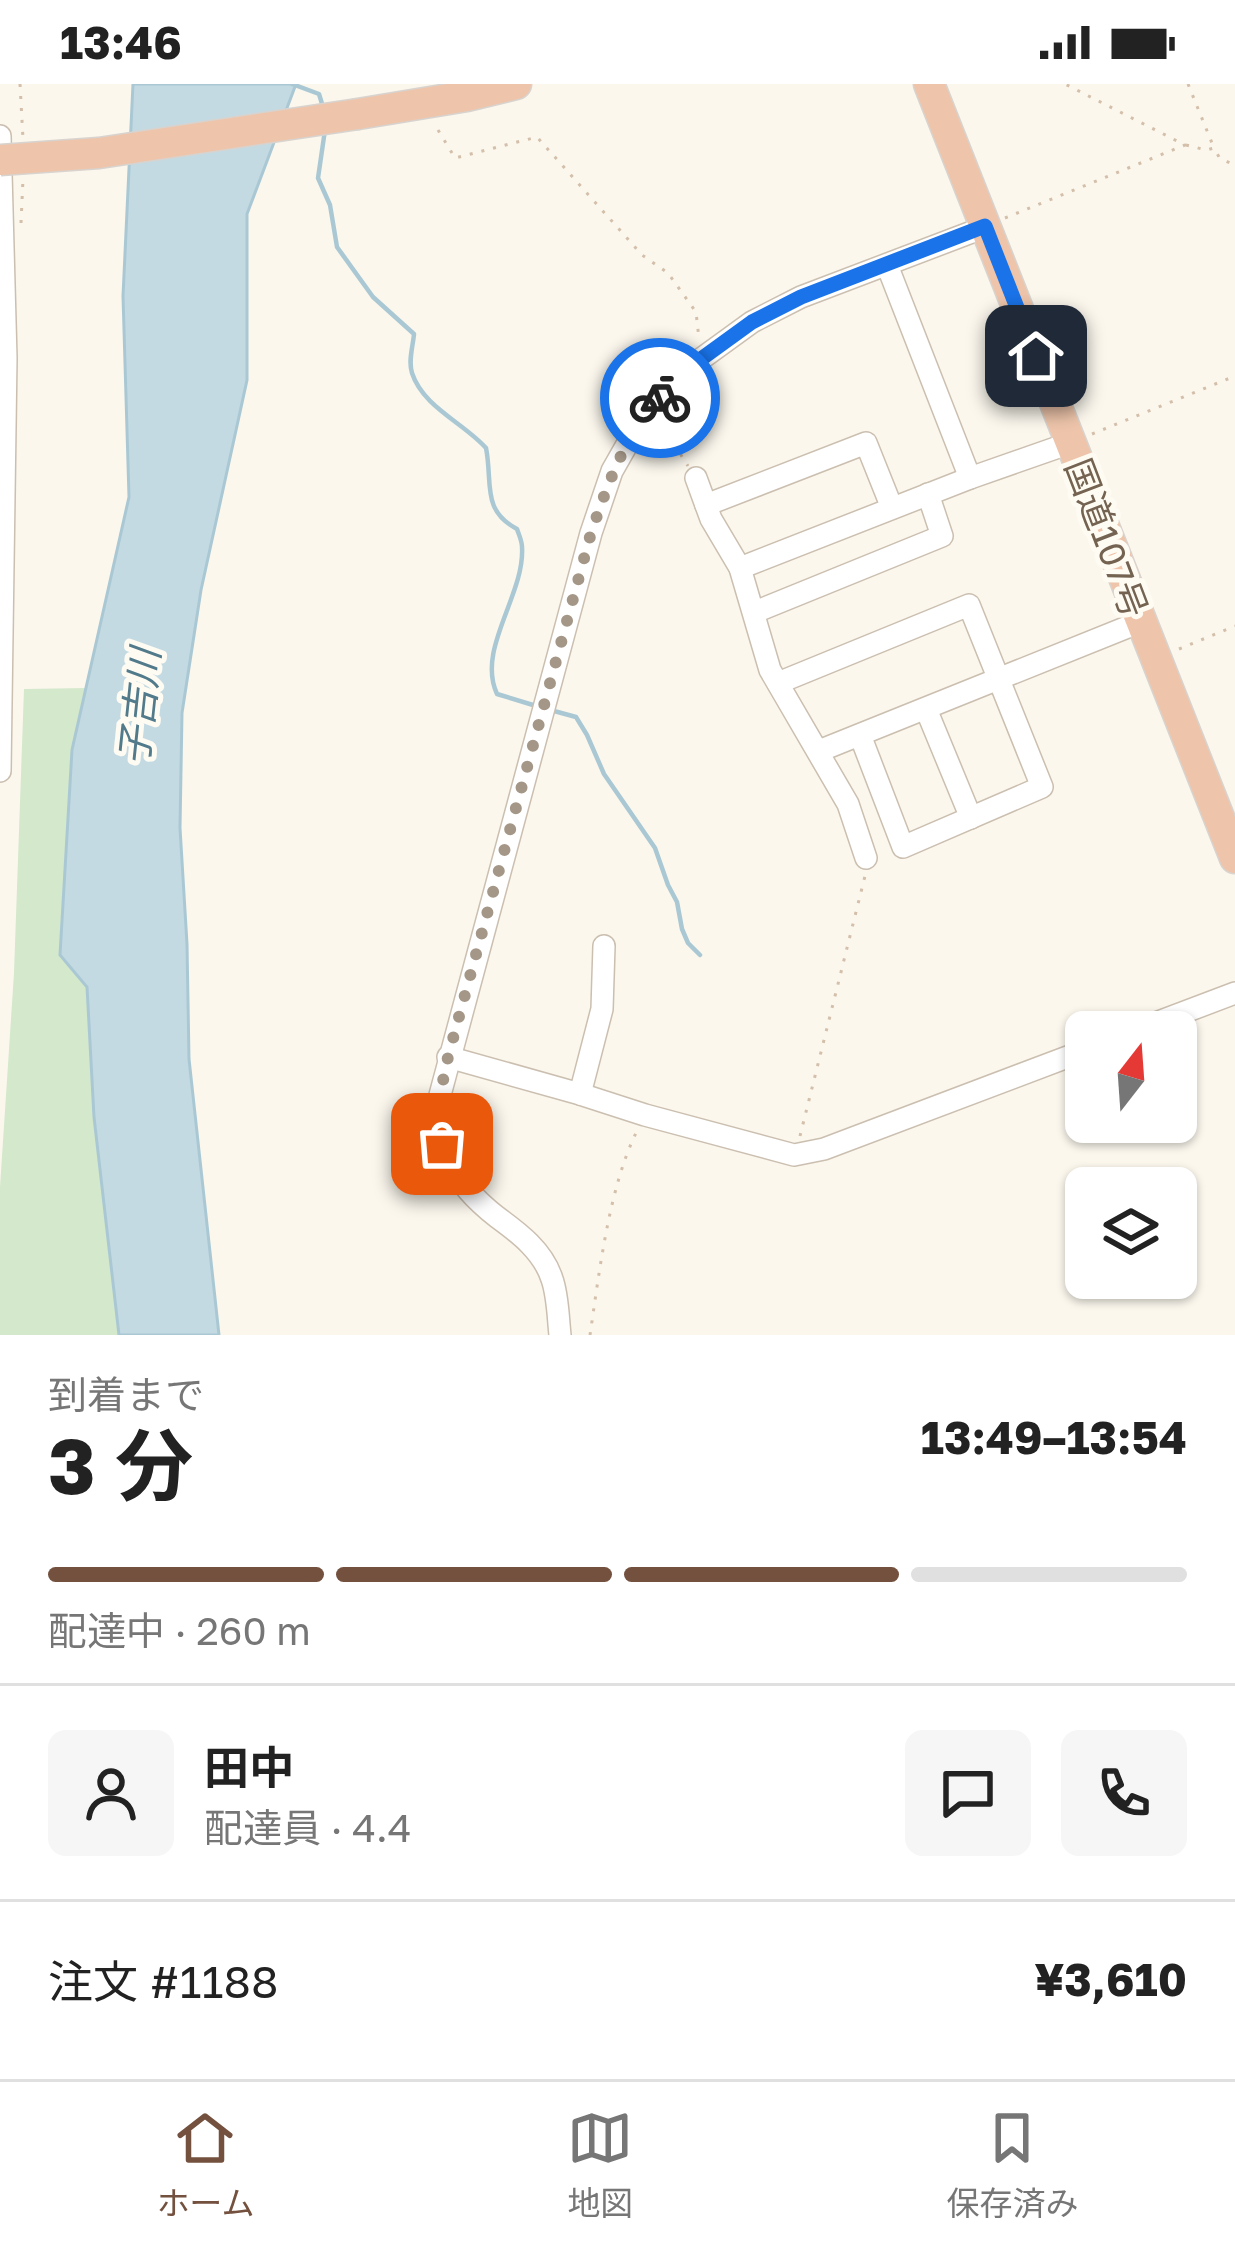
<!DOCTYPE html>
<html lang="ja">
<head>
<meta charset="utf-8">
<style>
	body { margin:0; font-family:"Golos Text","Noto Sans JP",sans-serif; background:#f6f6f6; color:#222; height:100vh; display:flex; flex-direction:column; font-size:45px; white-space:nowrap }
	* { box-sizing:border-box; margin:0 }
	p { font-size:39px; color:#767676 }
	.icon { flex:none; width:66px; height:66px; fill:none; stroke:currentColor; stroke-width:2; stroke-linecap:round; stroke-linejoin:round }
	.map { position:relative; height:1251px; overflow:hidden }
	.sheet { display:flex; flex-direction:column; background:#fff; flex:1 }
	.sheet>* { flex:none }
	.needle { width:78px; rotate:17deg }
	.fabs { position:absolute; left:1065px; top:927px; display:grid; gap:24px }
	.fabs a { display:grid; place-items:center; width:132px; height:132px; border-radius:18px; background:#fff; box-shadow:0 3px 9px #0004; font-size:60px }
	.pin { position:absolute; display:grid; place-items:center; width:102px; height:102px; color:#fff; margin:-51px; border-radius:24px; box-shadow:0 6px 18px #0006 }
	.courier { position:absolute; display:grid; place-items:center; width:120px; height:120px; margin:-60px; border:9px solid #1a73e8; border-radius:50%; background:#fff; color:#222; box-shadow:0 3px 15px #0007 }
	.summary em { font-style:normal; font-weight:700 }
	.summary div { display:flex; flex-direction:column-reverse }
	.summary { display:flex; align-items:center; justify-content:space-between; height:204px; padding:0 48px }
	h1 { font-size:78px; font-weight:700; line-height:90px }
	.bar { display:grid; grid-template-columns:repeat(4,1fr); gap:18px 12px; align-content:center; height:144px; padding:0 48px }
	.bar i { height:15px; border-radius:9px; background:#e0e0e0 }
	.bar .on { background:#73513e }
	.bar p { grid-column:span 4 }
	.line { display:flex; align-items:center; gap:30px; padding:0 48px; border-top:3px solid #e0e0e0 }
	.line div { flex:1 }
	.round { display:grid; place-items:center; flex:none; width:126px; height:126px; border-radius:18px; background:#f6f6f6 }
	.status { display:flex; justify-content:space-between; align-items:center; height:84px; padding:0 60px; background:#fff; direction:ltr }
	.status svg { height:33px; fill:currentColor }
	.menu { display:flex; justify-content:space-around; align-items:center; height:168px; border-top:3px solid #e0e0e0; background:#fff; font-size:33px; color:#767676 }
	.menu a { display:grid; justify-items:center; gap:6px }
	.menu .on { color:#73513e }
	.map>svg:first-child { display:block }
	.green { fill:#d4e8cc }
	.water { fill:#c3dae3; stroke:#aac8d4; stroke-width:3 }
	.lines { fill:none; stroke-linecap:round; stroke-linejoin:round }
	.stream { stroke:#aac8d4; stroke-width:4.5 }
	.minor-casing { stroke:#cbbfb0; stroke-width:24 }
	.highway-casing { stroke:#d8d3ce; stroke-width:33 }
	.path { stroke:#d3bfaa; stroke-width:3; stroke-dasharray:3 9; stroke-linecap:butt }
	.minor { stroke:#fff; stroke-width:21 }
	.highway { stroke:#eec5ab; stroke-width:30 }
	.highway-bridge-casing { stroke:#d8d3ce; stroke-width:33; stroke-linecap:butt }
	.highway-bridge { stroke:#eec5ab; stroke-width:30 }
	.done { stroke:#a49788; stroke-width:12; stroke-dasharray:0 21.6 }
	.route { stroke:#1a73e8; stroke-width:15 }
	.labels { text-anchor:middle; dominant-baseline:central; stroke-width:10; stroke-linejoin:round; paint-order:stroke }
	.street-label { font-size:36px; fill:#756351; stroke:#fefbf3 }
	.water-label { font-size:39px; font-style:italic; fill:#517a8b; stroke:#fefbf3 }
</style>
</head>
<body>
<div class="status"><b>13:46</b><svg viewBox="0 0 49 12"><path d="M0 12V9h3v3zM5 12V6h3v6zM10 12V3h3v9zM15 12V0h3v12zM26 1h20v11H26zM47 4h2v5h-2z"/></svg></div>
<div class="map">
<svg width="1235" height="1251" viewBox="0 0 1235 1251">
	<rect width="100%" height="100%" fill="#fbf7ed"/>
	<polygon class="green" points="86,604 72,666 60,870 87,902 94,1033 119,1251 0,1251 0,1103 14,889 24,605"/>
	<polygon class="water" points="133,0 296,0 247,130 247,296 201,506 182,629 180,744 187,860 189,975 219,1251 119,1251 94,1033 87,903 60,871 72,666 129,413 123,212"/>
	<g class="lines">
		<g class="stream">
			<polyline points="292,0 319,10 323,23"/>
			<path d="M 325,46 L 318,94 L 330,121 L 337,163 L 373,213 L 414,250 C 413,262 408,277 412,289 C 423,323 464,339 486,364 C 493,399 481,426 517,445 C 519,451 522,457 522,463 C 525,511 476,565 497,610 L 533,621"/>
			<polyline points="554,627 576,633 587,651 604,690 655,764 668,801 677,818 682,845 688,859 700,871"/>
		</g>
		<g class="minor-casing">
			<g id="minor">
				<polyline points="0,52 6,274 0,687"/>
				<polyline points="887,181 970,394"/>
				<polyline points="696,394 711,435 740,484 770,586 848,720 866,774"/>
				<polyline points="706,421 866,359 892,424"/>
				<polyline points="740,484 970,394 1070,359"/>
				<polyline points="755,528 942,452 928,410"/>
				<polyline points="778,599 969,521 1042,703 903,763 860,651"/>
				<polyline points="926,625 971,734"/>
				<polyline points="819,667 1140,538"/>
				<polyline points="1132,948 1235,909"/>
				<polyline points="448,973 580,1010 645,1031 794,1071 824,1065 1086,966"/>
				<polyline points="580,1010 602,925 604,862"/>
				<path d="M 560,1251 C 558,1233 558,1212 552,1195 C 543,1167 519,1149 497,1133 C 452,1098 438,1067 440,1011 L 591,449 L 612,387 L 633,350 L 651,324 L 701,275 L 752,238 L 801,213 L 985,143"/>
			</g>
		</g>
		<g class="highway-casing">
			<g id="highway">
				<polyline points="929,0 1235,774"/>
				<polyline points="358,30 467,12 516,0"/>
			</g>
		</g>
		<g class="path">
			<polyline points="20,0 23,55"/>
			<polyline points="1188,0 1214,64"/>
			<polyline points="438,46 455,74 537,53 642,171 668,189 696,228 699,255"/>
			<polyline points="1186,61 1206,66 1214,64 1219,73 1235,82"/>
			<polyline points="1005,134 1185,61 1065,0"/>
			<polyline points="21,139 23,95"/>
			<polyline points="661,340 688,382"/>
			<polyline points="1092,350 1235,292"/>
			<polyline points="1179,565 1235,542"/>
			<polyline points="800,1052 866,788"/>
			<path d="M 590,1251 C 599,1190 609,1104 636,1049"/>
		</g>
		<use href="#minor" class="minor"/>
		<use href="#highway" class="highway"/>
		<g class="highway-bridge-casing">
			<polyline id="highway-bridge" points="0,76 99,69 358,30"/>
		</g>
		<use href="#highway-bridge" class="highway-bridge"/>
	</g>
	<g class="lines">
		<path class="done" d="M 442,1060 L 440,1011 L 448,973 L 591,449 C 608,400 624,352 660,314"/>
		<polyline class="route" points="660,314 701,275 752,238 801,213 985,142 1036,272"/>
	</g>
	<g class="labels">
		<g class="street-label">
			<text transform="translate(1107 454) rotate(69)">国道107号</text>
		</g>
		<g class="water-label">
			<text transform="translate(139 623) rotate(-84)">子吉川</text>
		</g>
	</g>
</svg>
<div class="fabs">
<a><svg class="needle" viewBox="-14 -14 28 28"><path d="M0-13l5 13h-10z" fill="#e53935"/><path d="M0 13l5-13h-10z" fill="#767676"/></svg></a>
<a><svg class="icon" aria-label="layers" viewBox="0 0 24 24"><path d="M12 4l9 5-9 5-9-5zM3 14l9 5 9-5"/></svg></a>
</div>
<div class="pin" style="left:442px;top:1060px;background:#ea580c"><svg class="icon" aria-label="bag" viewBox="0 0 24 24"><path d="M5 8h14l-1 12H6zM9 8a3 3 0 0 1 6 0"/></svg></div>
<div class="pin" style="left:1036px;top:272px;background:#1f2937"><svg class="icon" aria-label="home" viewBox="0 0 24 24"><path d="M3 11l9-7 9 7M6 9v11h12V9"/></svg></div>
<div class="courier" style="left:660px;top:314px"><svg class="icon" aria-label="bike" viewBox="0 0 24 24"><circle cx="6" cy="16" r="4"/><circle cx="18" cy="16" r="4"/><path d="M6 16l4-8h5l3 8M10 8l3 8H6M13 5h3"/></svg></div>
</div>
<section class="sheet">
<div class="summary"><div><h1>3 分</h1><p>到着まで</p></div><em>13:49–13:54</em></div>
<div class="bar"><i class="on"></i><i class="on"></i><i class="on"></i><i></i><p>配達中 · 260 m</p></div>
<div class="line" style="height:216px"><a class="round"><svg class="icon" aria-label="person" viewBox="0 0 24 24"><circle cx="12" cy="8" r="4"/><path d="M4 21q1-7 8-7t8 7"/></svg></a><div><b>田中</b><p>配達員 · 4.4</p></div><a class="round"><svg class="icon" aria-label="chat" viewBox="0 0 24 24"><path d="M4 5h16v11H9l-5 4z"/></svg></a><a class="round"><svg class="icon" aria-label="phone" viewBox="0 0 24 24"><path d="M5 4h4l2 5-3 2q2 4 5 5l2-3 5 2v4C11 20 4 13 5 4z"/></svg></a></div>
<div class="line" style="height:156px"><div>注文 #1188</div><b>¥3,610</b></div>
</section>
<nav class="menu">
<a class="on"><svg class="icon" aria-label="home" viewBox="0 0 24 24"><path d="M3 11l9-7 9 7M6 9v11h12V9"/></svg>ホーム</a>
<a><svg class="icon" aria-label="map" viewBox="0 0 24 24"><path d="M3 6l6-2 6 2 6-2v14l-6 2-6-2-6 2zM9 4v14M15 6v14"/></svg>地図</a>
<a><svg class="icon" aria-label="saved" viewBox="0 0 24 24"><path d="M7 4h10v16l-5-4-5 4z"/></svg>保存済み</a>
</nav>
</body>
</html>
